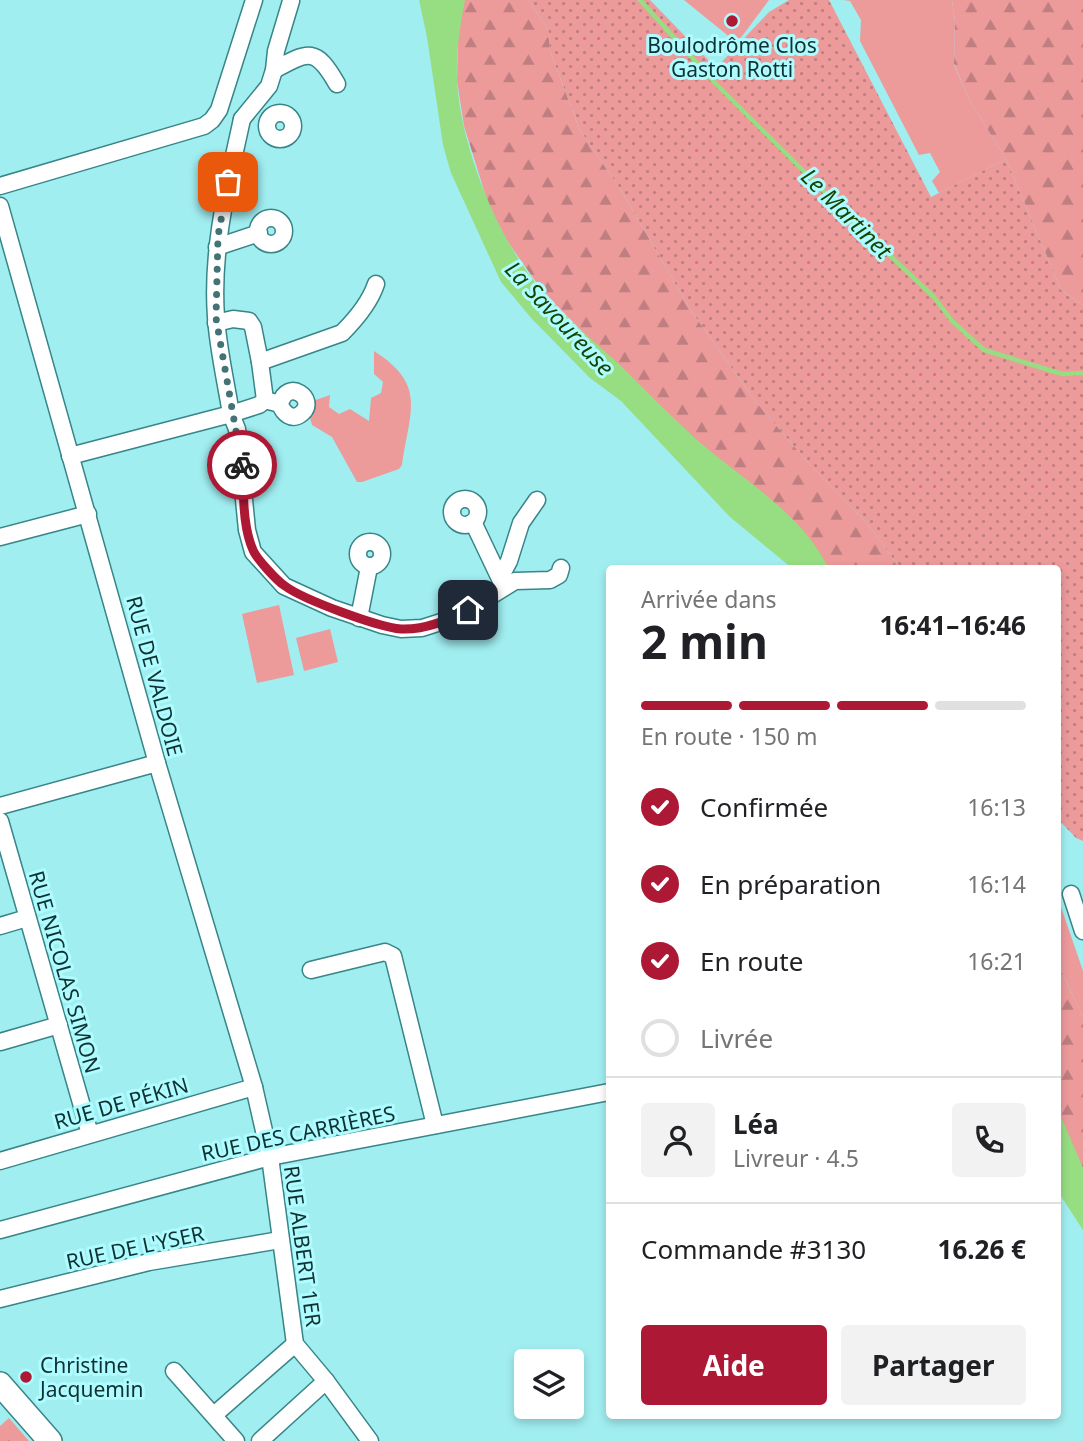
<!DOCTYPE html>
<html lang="fr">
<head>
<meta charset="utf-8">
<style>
	body { margin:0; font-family:"Noto Sans",sans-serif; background:#f2f2f2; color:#202124; height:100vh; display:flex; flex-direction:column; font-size:26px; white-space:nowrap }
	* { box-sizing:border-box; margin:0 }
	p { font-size:23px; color:#757577 }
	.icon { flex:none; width:38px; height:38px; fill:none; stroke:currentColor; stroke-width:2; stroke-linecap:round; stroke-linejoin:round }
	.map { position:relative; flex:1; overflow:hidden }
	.details { position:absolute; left:606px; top:565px; width:455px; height:854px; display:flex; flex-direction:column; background:#fff; border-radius:7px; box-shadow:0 4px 10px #0003 }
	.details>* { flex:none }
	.tools { position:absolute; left:514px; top:1349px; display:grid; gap:14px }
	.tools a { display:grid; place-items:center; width:70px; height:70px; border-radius:7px; background:#fff; box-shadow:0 4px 10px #0003; font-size:35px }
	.pin { position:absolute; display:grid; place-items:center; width:60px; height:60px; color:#fff; margin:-30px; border-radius:14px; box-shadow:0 4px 10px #0006 }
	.courier { position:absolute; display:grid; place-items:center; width:70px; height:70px; margin:-35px; border:5px solid #ad1834; border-radius:50%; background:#fff; color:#222; box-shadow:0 2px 9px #0007 }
	.overview em { font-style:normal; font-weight:700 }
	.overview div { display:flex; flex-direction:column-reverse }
	.overview { display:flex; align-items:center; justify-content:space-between; height:119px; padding:0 35px }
	h1 { font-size:46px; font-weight:700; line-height:52px }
	.bar { display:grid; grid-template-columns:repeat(4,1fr); gap:10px 7px; align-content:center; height:84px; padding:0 35px }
	.bar i { height:9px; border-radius:5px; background:#e0e0e0 }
	.bar .current { background:#ad1834 }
	.bar p { grid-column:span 4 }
	.line { display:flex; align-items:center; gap:18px; padding:0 35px; border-top:2px solid #e0e0e0 }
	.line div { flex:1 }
	.round { display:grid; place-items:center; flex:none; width:74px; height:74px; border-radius:7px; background:#f2f2f2 }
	ol { padding:0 35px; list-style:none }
	li { display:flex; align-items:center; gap:21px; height:77px }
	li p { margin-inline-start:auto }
	li .icon { padding:7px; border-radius:50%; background:#ad1834; color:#fff; stroke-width:4 }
	li:last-child { color:#757577 }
	li i { width:38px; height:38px; border:4px solid #e0e0e0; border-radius:50% }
	.primary-button { display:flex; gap:14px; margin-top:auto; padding:14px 35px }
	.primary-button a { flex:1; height:80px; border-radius:7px; background:#ad1834; color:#fff; font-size:28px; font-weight:700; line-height:80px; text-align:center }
	.primary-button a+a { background:#f2f2f2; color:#202124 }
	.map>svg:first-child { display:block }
	.grass { fill:#ed9a9b }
	.forest { fill:url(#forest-firs) }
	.park { fill:url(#park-tufts) }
	.garden { fill:url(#garden-dots) }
	.water { fill:#97dd82 }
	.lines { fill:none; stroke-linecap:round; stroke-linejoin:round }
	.stream { stroke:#97dd82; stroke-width:4.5 }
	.minor-casing { stroke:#378588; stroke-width:19 }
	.secondary-casing { stroke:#378588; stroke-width:26 }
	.minor { stroke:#fff; stroke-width:16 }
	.secondary { stroke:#fff; stroke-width:23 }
	.done { stroke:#437375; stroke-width:7; stroke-dasharray:0 12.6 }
	.route { stroke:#ad1834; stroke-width:9 }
	.poi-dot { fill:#ad1834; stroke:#aefcff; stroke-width:2.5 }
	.labels { text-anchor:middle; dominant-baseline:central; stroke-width:6; stroke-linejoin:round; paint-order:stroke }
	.poi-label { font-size:21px; fill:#103132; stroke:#aefcff }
	.street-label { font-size:21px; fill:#103132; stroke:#aefcff }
	.water-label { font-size:23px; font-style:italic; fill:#174405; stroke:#aefcff }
</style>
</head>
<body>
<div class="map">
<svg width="1083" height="1441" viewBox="0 0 1083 1441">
	<defs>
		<pattern id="forest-firs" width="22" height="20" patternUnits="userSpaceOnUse" patternTransform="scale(1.75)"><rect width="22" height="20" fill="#ed9a9b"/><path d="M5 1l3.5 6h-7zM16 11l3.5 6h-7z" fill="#bf7e7f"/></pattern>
		<pattern id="park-tufts" width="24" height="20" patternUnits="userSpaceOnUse" patternTransform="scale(1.75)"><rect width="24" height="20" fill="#ed9a9b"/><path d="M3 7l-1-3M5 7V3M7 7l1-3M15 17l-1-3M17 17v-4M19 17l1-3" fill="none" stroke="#bf7e7f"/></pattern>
		<pattern id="garden-dots" width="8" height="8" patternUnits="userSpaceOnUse" patternTransform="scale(1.75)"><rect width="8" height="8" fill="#ed9a9b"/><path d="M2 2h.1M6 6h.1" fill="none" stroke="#bf7e7f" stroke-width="1.8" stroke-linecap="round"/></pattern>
	</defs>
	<rect width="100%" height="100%" fill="#a1eef1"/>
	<g class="grass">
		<polygon points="684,0 769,0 737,43"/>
		<polygon points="843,0 952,0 955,22 954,65 970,101 1006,159 939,193 932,181 940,172 930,153 919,155 860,41 861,20 850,1"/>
		<path d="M 374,351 C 427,385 410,410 402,465 L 399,469 L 362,482 L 357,482 L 332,437 L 312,425 L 309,414 L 310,402 L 330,395 L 329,407 L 339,414 L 350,409 L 369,421 L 371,398 L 381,393 L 383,382 L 374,374 Z"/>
		<polygon points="279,605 294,675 257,683 242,614"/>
		<polygon points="330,629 338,662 304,671 296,638"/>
		<polygon points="1057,903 1060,904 1083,971 1083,1017 1057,962"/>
	</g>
	<g class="forest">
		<polygon points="455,0 529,0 549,32 550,51 580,130 621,190 690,309 756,402 811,466 866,522 901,569 819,569 543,292 503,235 487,200 464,126 457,81 458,38"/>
		<polygon points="952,0 1083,0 1083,305 1061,290 1006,159 970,101 954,64 955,22"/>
		<polygon points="1057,962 1083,1017 1083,1169 1057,1118"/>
	</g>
	<polygon class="park" points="9,1418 29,1441 0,1441 0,1426"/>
	<polygon class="garden" points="529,0 650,0 716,68 769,12 789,0 829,0 931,197 1006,159 1061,290 1083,305 1083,841 1076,838 1057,818 1057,569 901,569 866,522 811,466 756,402 690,309 621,190 580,130 550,51 549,32"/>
	<g class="water">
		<path d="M 419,0 L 465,0 C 460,26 456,52 457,79 C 460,146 499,243 544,293 C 567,319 595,342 621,366 C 646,391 671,416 697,440 C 743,480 801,512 829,569 L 793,569 L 730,517 L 621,401 L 590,378 L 532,319 L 501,282 L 451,173 L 443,145 L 427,37 Z"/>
		<polygon points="1057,1107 1083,1168 1083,1230 1057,1190"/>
	</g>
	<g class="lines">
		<polyline class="stream" points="640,0 716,84 865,232 934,297 952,321 984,350 1062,374 1083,373"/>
		<g class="minor-casing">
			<g id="minor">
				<path d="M 274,70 C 309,51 316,47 337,84"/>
				<circle cx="280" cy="126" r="13"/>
				<polyline points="242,119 269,86 274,70 276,51 291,1"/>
				<polyline points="0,186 204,126 212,120 219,110 254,0"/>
				<polyline points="0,206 157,763 254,1087 270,1157 295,1344 326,1381 370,1441"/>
				<circle cx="271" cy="231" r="13"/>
				<polyline points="217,247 259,233"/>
				<path d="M 216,323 L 233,319 L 249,321 L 253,327 L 260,362 L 342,333 C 355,320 370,302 376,284"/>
				<polyline points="260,362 265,400 259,405 231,414 237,429 247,530 253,552 284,586 332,608 382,625 401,629 422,628 444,621 468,610 515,581 550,580 559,575 561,568"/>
				<path d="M 265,400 L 280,404 C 283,413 292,422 302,413 C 318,399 287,377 280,404"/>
				<path d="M 70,456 L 231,414 C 226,382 218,349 216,317 C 211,249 228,184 242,119"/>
				<circle cx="465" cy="512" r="13"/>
				<polyline points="473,522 502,583"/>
				<polyline points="0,537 88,514"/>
				<circle cx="370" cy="554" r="12"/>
				<polyline points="500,578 509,561 521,523 537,500"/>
				<polyline points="359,618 369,567"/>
				<polyline points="0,806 157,763"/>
				<polyline points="0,821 90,1134"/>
				<polyline points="1071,894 1083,931"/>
				<polyline points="0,926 27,918"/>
				<polyline points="311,970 385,952 393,956 435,1125"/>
				<polyline points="0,1042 59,1025"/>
				<polyline points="0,1161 254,1087"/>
				<polyline points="0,1230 270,1157 609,1092"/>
				<polyline points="0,1299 149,1262 280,1240"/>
				<polyline points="174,1371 236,1441"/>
				<polyline points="214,1415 295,1344"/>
				<polyline points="260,1441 326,1381"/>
			</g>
		</g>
		<g class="secondary-casing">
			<polyline id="secondary" points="0,1384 50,1441"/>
		</g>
		<use href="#minor" class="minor"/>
		<use href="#secondary" class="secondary"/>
	</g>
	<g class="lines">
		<polyline class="done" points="228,182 218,236 216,318 242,465"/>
		<path class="route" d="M 242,465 C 244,492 242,525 253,550 C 256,558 277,581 285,586 C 304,600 378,627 401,629 C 426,630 447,620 468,610"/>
	</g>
	<g class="poi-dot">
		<circle cx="732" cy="21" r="7"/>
		<circle cx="26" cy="1377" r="7"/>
	</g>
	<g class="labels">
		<g class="poi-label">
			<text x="732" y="45">Boulodrôme Clos<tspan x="732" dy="24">Gaston Rotti</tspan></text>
			<text x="40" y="1365" text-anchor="start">Christine<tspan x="40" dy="24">Jacquemin</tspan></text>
		</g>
		<g class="street-label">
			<text transform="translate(155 676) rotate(75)">RUE DE VALDOIE</text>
			<text transform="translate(65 972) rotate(74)">RUE NICOLAS SIMON</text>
			<text transform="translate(121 1103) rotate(-16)">RUE DE PÉKIN</text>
			<text transform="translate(298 1133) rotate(-12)">RUE DES CARRIÈRES</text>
			<text transform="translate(303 1246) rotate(82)">RUE ALBERT 1ER</text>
			<text transform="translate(135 1247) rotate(-12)">RUE DE L'YSER</text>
		</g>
		<g class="water-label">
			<text transform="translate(847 213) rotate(45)">Le Martinet</text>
			<text transform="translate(560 318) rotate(47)">La Savoureuse</text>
		</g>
	</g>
</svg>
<div class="tools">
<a><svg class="icon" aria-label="layers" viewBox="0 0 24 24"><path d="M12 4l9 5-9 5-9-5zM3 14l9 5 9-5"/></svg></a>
</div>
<div class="pin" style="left:228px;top:182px;background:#ea580c"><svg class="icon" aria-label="bag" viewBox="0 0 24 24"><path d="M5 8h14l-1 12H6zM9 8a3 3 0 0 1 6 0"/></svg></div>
<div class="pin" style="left:468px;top:610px;background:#1f2937"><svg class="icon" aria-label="home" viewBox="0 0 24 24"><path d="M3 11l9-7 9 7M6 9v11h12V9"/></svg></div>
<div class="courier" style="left:242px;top:465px"><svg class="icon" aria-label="bike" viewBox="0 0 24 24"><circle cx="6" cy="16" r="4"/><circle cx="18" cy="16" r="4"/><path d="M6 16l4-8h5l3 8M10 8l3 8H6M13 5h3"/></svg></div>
<section class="details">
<div class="overview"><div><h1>2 min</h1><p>Arrivée dans</p></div><em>16:41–16:46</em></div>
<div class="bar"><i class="current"></i><i class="current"></i><i class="current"></i><i></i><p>En route · 150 m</p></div>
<ol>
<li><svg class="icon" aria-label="check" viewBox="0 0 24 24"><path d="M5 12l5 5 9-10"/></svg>Confirmée<p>16:13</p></li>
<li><svg class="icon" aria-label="check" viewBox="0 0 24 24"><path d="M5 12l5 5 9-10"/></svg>En préparation<p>16:14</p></li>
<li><svg class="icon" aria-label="check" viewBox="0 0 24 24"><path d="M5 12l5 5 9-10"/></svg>En route<p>16:21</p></li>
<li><i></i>Livrée</li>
</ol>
<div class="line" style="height:126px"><a class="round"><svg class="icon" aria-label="person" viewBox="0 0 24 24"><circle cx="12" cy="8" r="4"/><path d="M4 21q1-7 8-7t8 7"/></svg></a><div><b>Léa</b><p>Livreur · 4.5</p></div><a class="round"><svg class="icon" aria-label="phone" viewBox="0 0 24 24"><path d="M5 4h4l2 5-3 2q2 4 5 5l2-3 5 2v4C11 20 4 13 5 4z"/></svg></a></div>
<div class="line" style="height:91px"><div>Commande #3130</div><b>16.26 €</b></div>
<div class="primary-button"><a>Aide</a><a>Partager</a></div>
</section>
</div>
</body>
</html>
